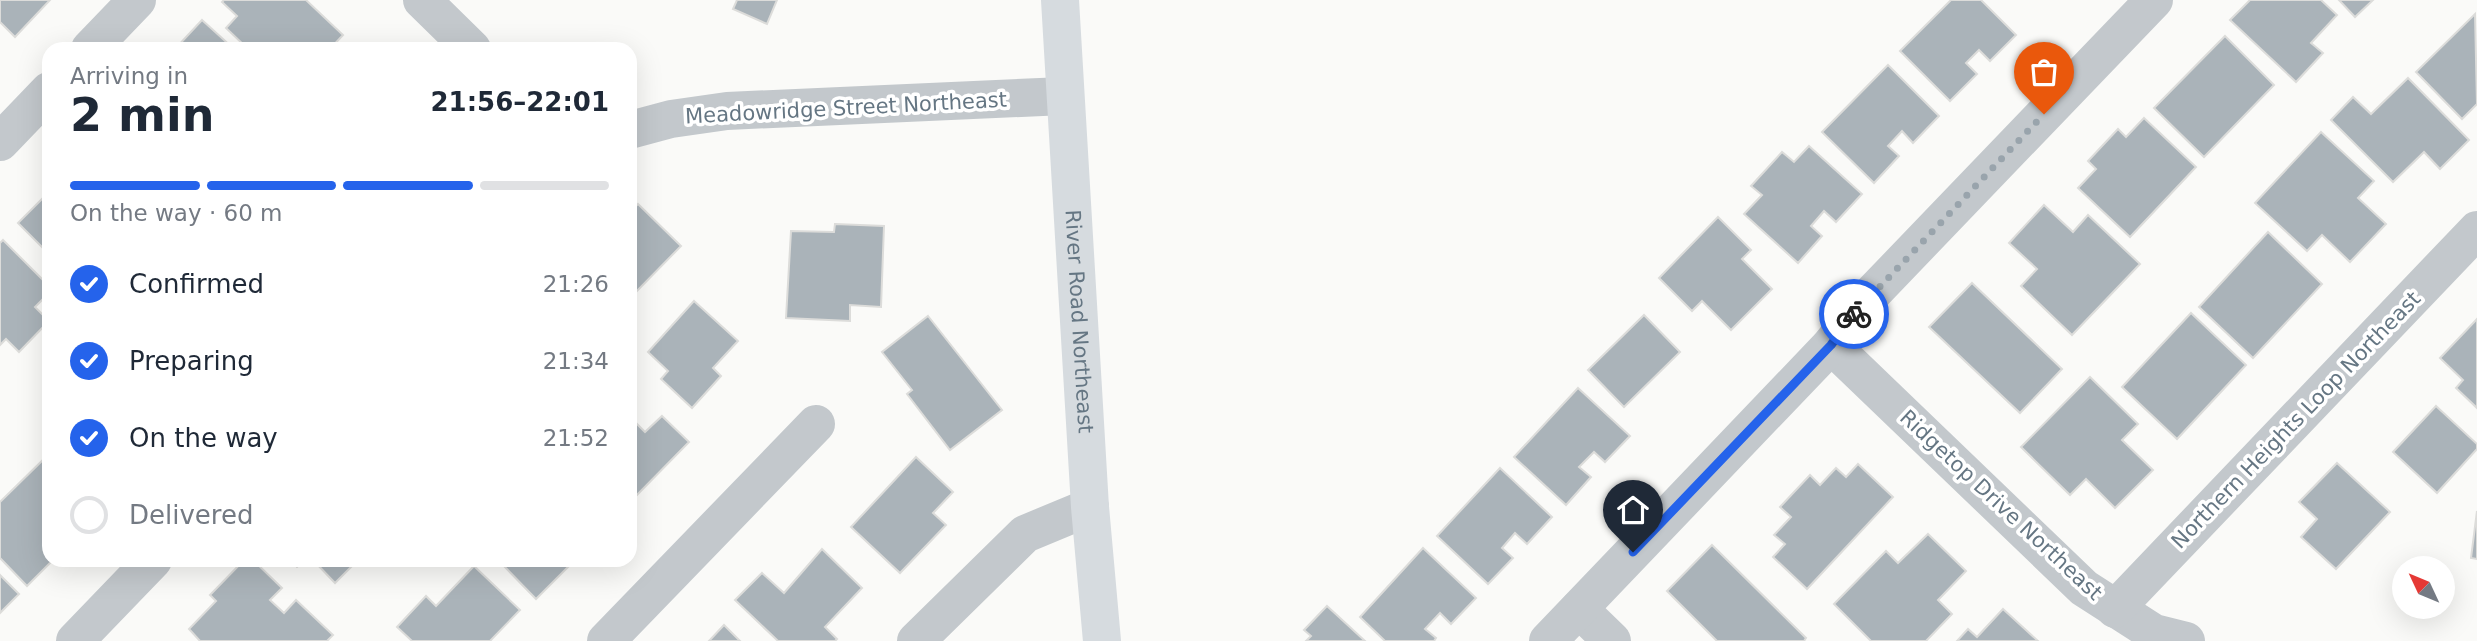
<!DOCTYPE html>
<html lang="en">
<head>
<meta charset="utf-8">
<style>
	body { margin:0; font-family:"DejaVu Sans",sans-serif; background:#f2f2f3; color:#1f2937; height:100vh; display:flex; flex-direction:column; font-size:26px; white-space:nowrap }
	* { box-sizing:border-box; margin:0 }
	p { font-size:23px; color:#747a83 }
	.icon { flex:none; width:38px; height:38px; fill:none; stroke:currentColor; stroke-width:2; stroke-linecap:round; stroke-linejoin:round }
	.map { position:relative; flex:1; overflow:hidden }
	.panel { position:absolute; left:42px; top:42px; width:595px; height:525px; display:flex; flex-direction:column; background:#fff; border-radius:21px; box-shadow:0 7px 28px #0002 }
	.panel>* { flex:none }
	.needle { width:46px; rotate:314deg }
	.tools { position:absolute; left:2392px; top:556px; display:grid; gap:14px }
	.tools a { display:grid; place-items:center; width:63px; height:63px; border-radius:50%; background:#fff; box-shadow:0 7px 28px #0002; font-size:35px }
	.pin { position:absolute; display:grid; place-items:center; width:60px; height:60px; color:#fff; margin:-72px -30px; border-radius:50% 50% 50% 0; rotate:-45deg; box-shadow:0 0 7px #0007 }
	.pin .icon { rotate:45deg }
	.courier { position:absolute; display:grid; place-items:center; width:70px; height:70px; margin:-35px; border:5px solid #2563eb; border-radius:50%; background:#fff; color:#222; box-shadow:0 2px 9px #0007 }
	.head em { font-style:normal; font-weight:800 }
	.head div { display:flex; flex-direction:column-reverse }
	.head { display:flex; align-items:center; justify-content:space-between; height:119px; padding:0 28px }
	h1 { font-size:46px; font-weight:800; line-height:52px }
	.bar { display:grid; grid-template-columns:repeat(4,1fr); gap:10px 7px; align-content:center; height:84px; padding:0 28px }
	.bar i { height:9px; border-radius:5px; background:#e0e1e3 }
	.bar .current { background:#2563eb }
	.bar p { grid-column:span 4 }
	ol { padding:0 28px; list-style:none }
	li { display:flex; align-items:center; gap:21px; height:77px }
	li p { margin-inline-start:auto }
	li .icon { padding:7px; border-radius:50%; background:#2563eb; color:#fff; stroke-width:4 }
	li:last-child { color:#747a83 }
	li i { width:38px; height:38px; border:4px solid #e0e1e3; border-radius:50% }
	.map>svg:first-child { display:block }
	.building { fill:#aab3b9; stroke:#dcdcda; stroke-width:2 }
	.lines { fill:none; stroke-linecap:round; stroke-linejoin:round }
	.minor { stroke:#c3c8cc; stroke-width:38 }
	.primary { stroke:#d6dbdf; stroke-width:38 }
	.done { stroke:#99a4ac; stroke-width:7; stroke-dasharray:0 12.6 }
	.route { stroke:#2563eb; stroke-width:9 }
	.labels { text-anchor:middle; dominant-baseline:central; stroke-width:7; stroke-linejoin:round; paint-order:stroke }
	.street-label { font-size:21px; fill:#657683; stroke:#fff }
</style>
</head>
<body>
<div class="map">
<svg width="2477" height="641" viewBox="0 0 2477 641">
	<rect width="100%" height="100%" fill="#fafaf8"/>
	<g class="building">
		<polygon points="0,0 50,0 15,37 0,22"/>
		<polygon points="224,0 306,0 343,35 330,49 248,49 226,28 237,16 222,2"/>
		<polygon points="737,0 777,0 767,24 733,9"/>
		<polygon points="1951,0 1981,0 2016,35 1990,61 1979,50 1966,63 1977,74 1950,101 1900,51"/>
		<polygon points="2250,0 2321,0 2337,15 2311,43 2323,53 2296,82 2230,20"/>
		<polygon points="2339,0 2373,0 2355,17"/>
		<polygon points="2475,14 2477,104 2462,119 2416,72"/>
		<polygon points="202,20 234,49 175,49"/>
		<polygon points="2225,36 2274,85 2204,157 2154,108"/>
		<polygon points="1888,65 1939,116 1913,143 1902,131 1888,146 1899,156 1874,183 1822,132"/>
		<polygon points="2408,78 2469,140 2440,169 2424,152 2393,182 2331,120 2353,97 2371,114"/>
		<polygon points="2144,118 2196,167 2130,237 2078,188 2096,169 2088,161 2118,129 2126,137"/>
		<polygon points="2321,132 2374,181 2358,198 2386,224 2350,262 2322,235 2307,251 2255,203"/>
		<polygon points="1809,146 1862,194 1836,222 1824,211 1811,226 1822,236 1798,263 1744,214 1762,195 1751,186 1782,152 1794,162"/>
		<polygon points="47,194 49,196 49,254 18,223"/>
		<polygon points="638,204 681,246 630,298 630,212"/>
		<polygon points="2044,205 2073,232 2088,215 2140,264 2072,335 2021,286 2037,269 2009,243"/>
		<polygon points="1718,217 1751,250 1742,259 1772,289 1731,330 1702,301 1692,311 1659,278"/>
		<polygon points="835,224 884,226 881,307 850,305 850,321 786,318 791,231 834,232"/>
		<polygon points="2268,232 2322,284 2253,358 2199,307"/>
		<polygon points="3,240 49,286 49,293 35,307 49,321 19,352 6,339 0,345 0,243"/>
		<polygon points="1972,283 2062,369 2020,413 1929,327"/>
		<polygon points="694,301 738,341 713,368 721,376 692,408 661,379 668,371 648,352"/>
		<polygon points="2191,313 2246,365 2177,439 2122,387"/>
		<polygon points="1644,315 1680,352 1624,407 1588,370"/>
		<polygon points="928,316 1002,410 950,450 907,394 912,390 882,352"/>
		<polygon points="2477,319 2477,408 2456,388 2463,380 2440,358"/>
		<polygon points="2090,377 2138,424 2122,440 2153,470 2115,508 2086,479 2070,495 2021,447"/>
		<polygon points="1578,388 1630,436 1605,462 1594,452 1579,467 1591,477 1566,505 1514,457"/>
		<polygon points="2436,406 2477,444 2477,449 2437,493 2393,452"/>
		<polygon points="662,416 689,442 630,502 630,417 645,432"/>
		<polygon points="49,454 49,560 53,560 27,586 0,558 0,502"/>
		<polygon points="916,457 953,492 933,513 946,525 900,573 851,527"/>
		<polygon points="2337,463 2390,512 2336,569 2301,537 2317,519 2299,502"/>
		<polygon points="1858,464 1893,497 1807,589 1773,557 1785,544 1774,535 1791,517 1780,507 1810,475 1820,485 1836,468 1846,477"/>
		<polygon points="1500,468 1552,517 1527,544 1515,533 1502,548 1513,558 1488,584 1437,536"/>
		<polygon points="2477,511 2477,559 2471,558"/>
		<polygon points="1928,534 1966,571 1938,600 1952,614 1926,641 1871,641 1834,604 1886,551 1898,563"/>
		<polygon points="1712,545 1806,638 1804,641 1717,641 1667,591"/>
		<polygon points="1423,548 1476,598 1451,624 1440,613 1425,629 1436,638 1434,641 1385,641 1360,617"/>
		<polygon points="822,549 862,588 825,627 837,639 835,641 778,641 735,600 762,573 784,593"/>
		<polygon points="244,560 253,560 282,588 270,600 284,613 296,600 333,635 327,641 200,641 189,629 216,601 210,595"/>
		<polygon points="290,560 305,560 297,567"/>
		<polygon points="313,560 358,560 335,583"/>
		<polygon points="503,560 575,560 536,599 501,563"/>
		<polygon points="474,566 520,610 490,641 412,641 397,627 426,596 436,606"/>
		<polygon points="0,575 19,594 0,613"/>
		<polygon points="1327,606 1365,641 1306,641 1311,636 1304,630"/>
		<polygon points="2003,609 2038,641 1957,641 1968,629 1977,637"/>
		<polygon points="724,625 740,641 709,641"/>
	</g>
	<g class="lines">
		<g class="minor">
			<polyline points="422,0 472,49"/>
			<polyline points="90,49 137,0"/>
			<polyline points="630,130 671,119 727,111 1064,96"/>
			<polyline points="0,142 49,91"/>
			<polyline points="1831,345 2084,588 2154,633 2186,641"/>
			<polyline points="1579,609 1612,641"/>
			<polyline points="2115,609 2477,230"/>
			<polyline points="75,641 153,560"/>
			<polyline points="606,641 816,424"/>
			<polyline points="916,641 1025,534 1090,507"/>
			<polyline points="1548,641 1831,345 1862,304 2154,0"/>
		</g>
		<path class="primary" id="s1" d="M 1060,0 L 1090,507 L 1102,641"/>
	</g>
	<g class="lines">
		<polyline class="done" points="1854,314 2044,114"/>
		<polyline class="route" points="1633,552 1831,345 1854,314"/>
	</g>
	<g class="labels">
		<g class="street-label">
			<text transform="translate(846 108) rotate(-3)">Meadowridge Street Northeast</text>
			<text stroke="none"><textPath href="#s1" startOffset="322">River Road Northeast</textPath></text>
			<text transform="translate(2296 420) rotate(-46)">Northern Heights Loop Northeast</text>
			<text transform="translate(2001 505) rotate(43)">Ridgetop Drive Northeast</text>
		</g>
	</g>
</svg>
<div class="tools">
<a><svg class="needle" viewBox="-14 -14 28 28"><path d="M0-13l5 13h-10z" fill="#e53935"/><path d="M0 13l5-13h-10z" fill="#747a83"/></svg></a>
</div>
<div class="pin" style="left:2044px;top:114px;background:#ea580c"><svg class="icon" aria-label="bag" viewBox="0 0 24 24"><path d="M5 8h14l-1 12H6zM9 8a3 3 0 0 1 6 0"/></svg></div>
<div class="pin" style="left:1633px;top:552px;background:#1f2937"><svg class="icon" aria-label="home" viewBox="0 0 24 24"><path d="M3 11l9-7 9 7M6 9v11h12V9"/></svg></div>
<div class="courier" style="left:1854px;top:314px"><svg class="icon" aria-label="bike" viewBox="0 0 24 24"><circle cx="6" cy="16" r="4"/><circle cx="18" cy="16" r="4"/><path d="M6 16l4-8h5l3 8M10 8l3 8H6M13 5h3"/></svg></div>
<section class="panel">
<div class="head"><div><h1>2 min</h1><p>Arriving in</p></div><em>21:56–22:01</em></div>
<div class="bar"><i class="current"></i><i class="current"></i><i class="current"></i><i></i><p>On the way · 60 m</p></div>
<ol>
<li><svg class="icon" aria-label="check" viewBox="0 0 24 24"><path d="M5 12l5 5 9-10"/></svg>Confirmed<p>21:26</p></li>
<li><svg class="icon" aria-label="check" viewBox="0 0 24 24"><path d="M5 12l5 5 9-10"/></svg>Preparing<p>21:34</p></li>
<li><svg class="icon" aria-label="check" viewBox="0 0 24 24"><path d="M5 12l5 5 9-10"/></svg>On the way<p>21:52</p></li>
<li><i></i>Delivered</li>
</ol>
</section>
</div>
</body>
</html>
